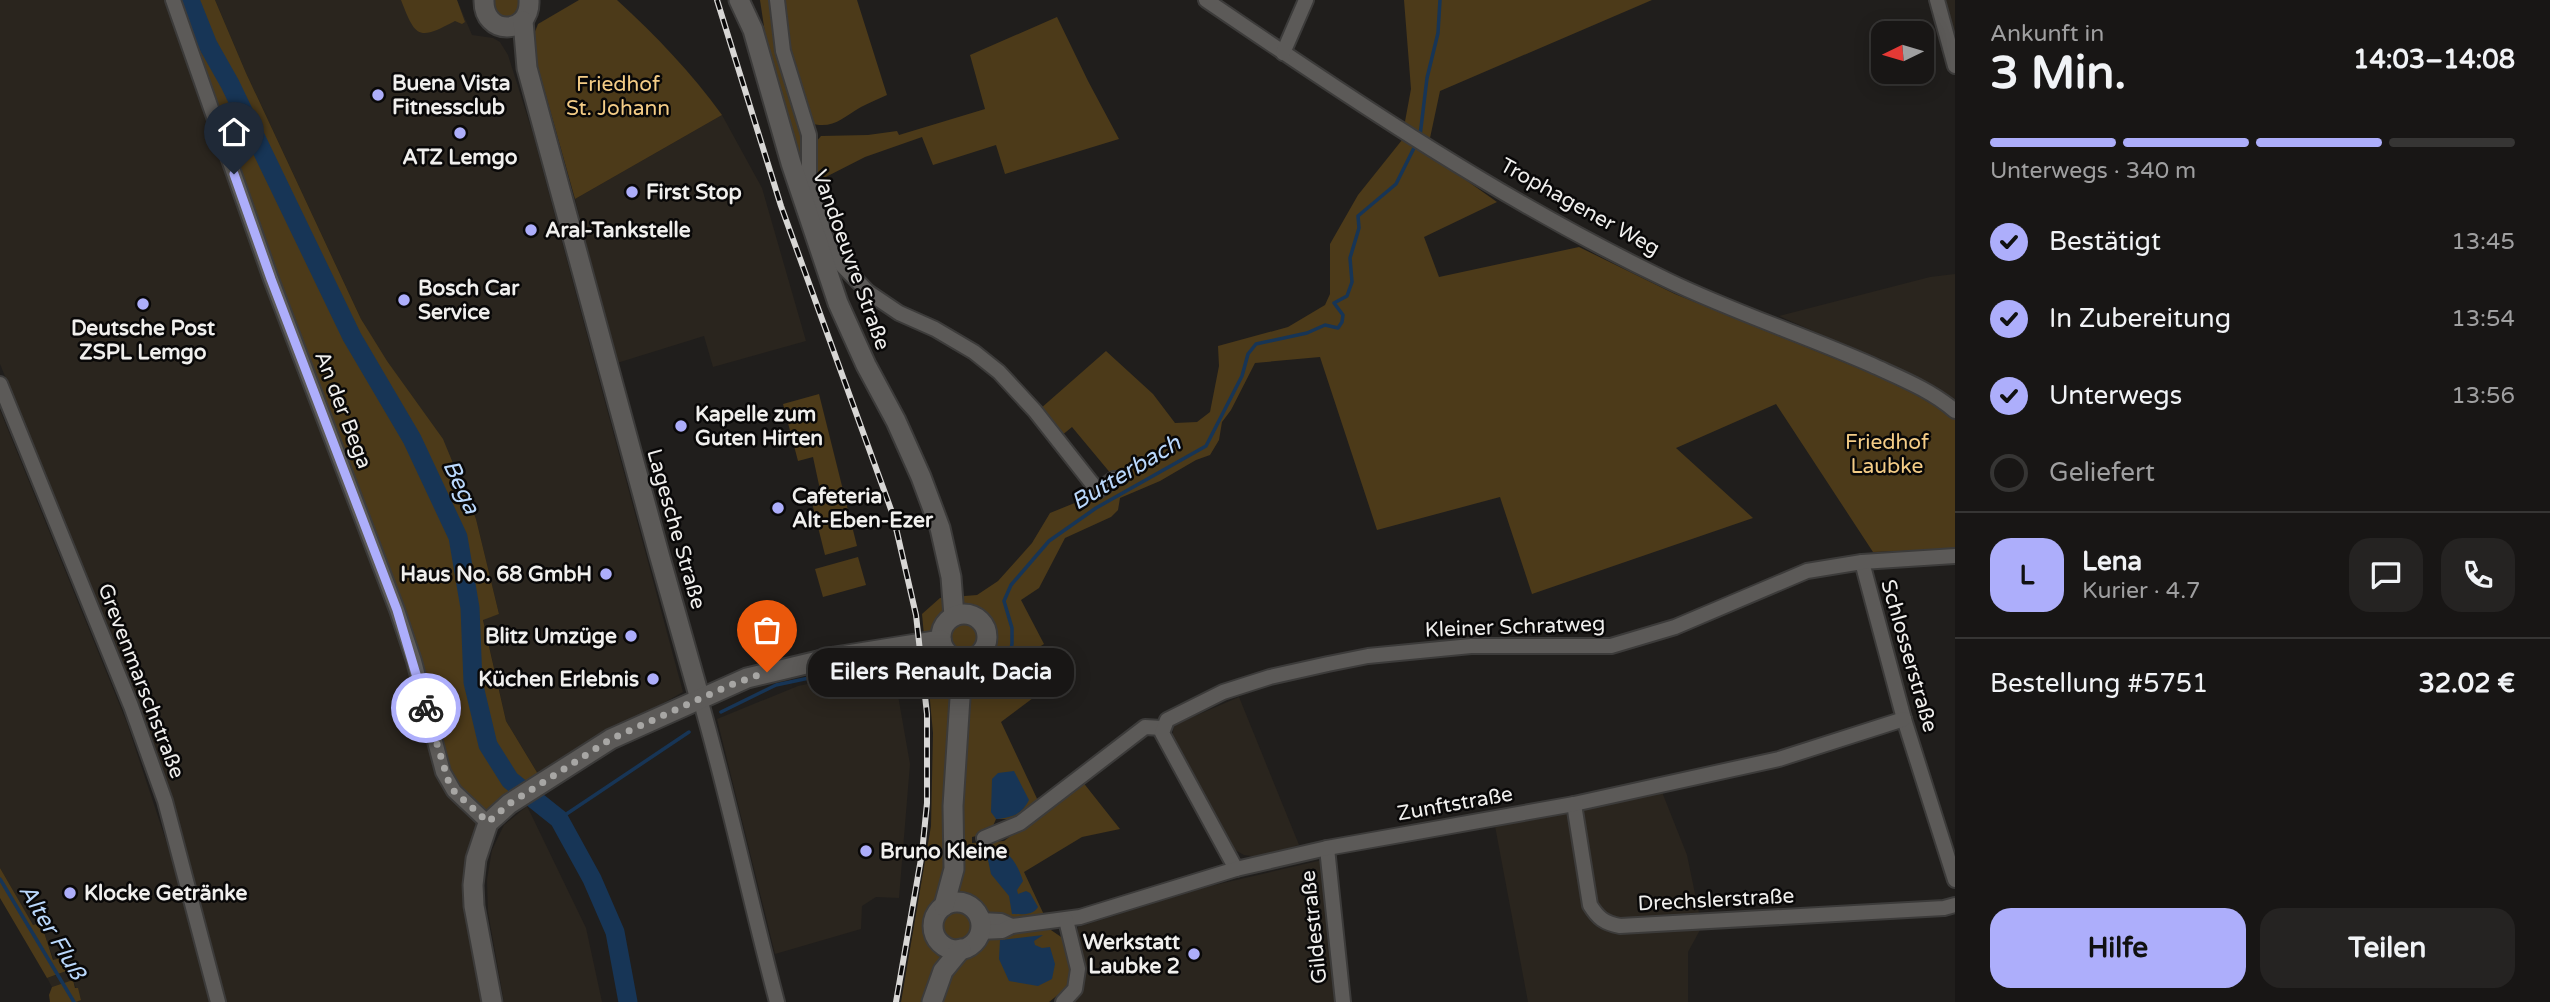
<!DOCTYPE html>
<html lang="de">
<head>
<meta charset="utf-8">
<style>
	body { margin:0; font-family:"Varela Round",sans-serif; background:#252322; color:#f1f3f6; height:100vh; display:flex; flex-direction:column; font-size:26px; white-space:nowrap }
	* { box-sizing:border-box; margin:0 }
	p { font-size:23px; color:#9f9fa0 }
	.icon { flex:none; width:38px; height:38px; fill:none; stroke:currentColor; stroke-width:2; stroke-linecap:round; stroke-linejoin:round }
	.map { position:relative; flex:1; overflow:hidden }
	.side { display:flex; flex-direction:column; background:#181615; width:595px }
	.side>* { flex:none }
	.needle { width:46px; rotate:265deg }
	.buttons { position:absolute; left:1871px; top:21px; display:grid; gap:14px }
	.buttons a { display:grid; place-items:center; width:63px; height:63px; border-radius:14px; background:#181615; box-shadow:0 4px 18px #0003,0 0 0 2px #363534; font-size:35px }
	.pin { position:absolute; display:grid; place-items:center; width:60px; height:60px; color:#fff; margin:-72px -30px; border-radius:50% 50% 50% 0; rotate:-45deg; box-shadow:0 0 7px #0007 }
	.pin .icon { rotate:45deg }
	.courier { position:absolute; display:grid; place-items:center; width:70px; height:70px; margin:-35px; border:5px solid #adaefb; border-radius:50%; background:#fff; color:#222; box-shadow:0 2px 9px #0007 }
	.bubble { position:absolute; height:49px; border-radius:21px; background:#181615; box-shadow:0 4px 18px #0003,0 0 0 2px #363534; font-size:23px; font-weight:800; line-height:49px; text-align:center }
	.head em { font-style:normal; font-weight:800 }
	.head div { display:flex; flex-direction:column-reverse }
	.head { display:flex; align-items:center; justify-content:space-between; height:119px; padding:0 35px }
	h1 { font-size:46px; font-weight:800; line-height:52px }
	.bar { display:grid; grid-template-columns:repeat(4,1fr); gap:10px 7px; align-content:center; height:84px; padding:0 35px }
	.bar i { height:9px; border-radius:5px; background:#363534 }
	.bar .active { background:#adaefb }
	.bar p { grid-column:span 4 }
	.line { display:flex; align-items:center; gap:18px; padding:0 35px; border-top:2px solid #363534 }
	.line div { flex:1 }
	.round { display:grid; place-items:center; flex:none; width:74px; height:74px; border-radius:21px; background:#252322 }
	ol { padding:0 35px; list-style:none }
	li { display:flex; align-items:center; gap:21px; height:77px }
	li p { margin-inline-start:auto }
	li .icon { padding:7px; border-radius:50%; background:#adaefb; color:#111; stroke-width:4 }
	li:last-child { color:#9f9fa0 }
	li i { width:38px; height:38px; border:4px solid #363534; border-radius:50% }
	.cta { display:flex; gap:14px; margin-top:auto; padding:14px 35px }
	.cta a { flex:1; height:80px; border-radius:21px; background:#adaefb; color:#111; font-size:28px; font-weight:800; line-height:80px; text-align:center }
	.cta a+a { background:#252322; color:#f1f3f6 }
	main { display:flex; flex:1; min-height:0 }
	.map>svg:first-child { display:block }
	.built { fill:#2a251e }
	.green { fill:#4c3a19 }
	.water { fill:#173556 }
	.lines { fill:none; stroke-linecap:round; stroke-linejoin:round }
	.stream { stroke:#173556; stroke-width:3.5 }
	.river { stroke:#173556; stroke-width:19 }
	.street-casing { stroke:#3c3b3a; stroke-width:18 }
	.secondary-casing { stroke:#3c3b3a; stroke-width:23 }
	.street { stroke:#5c5a58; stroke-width:14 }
	.secondary { stroke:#5c5a58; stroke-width:19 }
	.rail-casing { stroke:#d8d7d5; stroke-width:6 }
	.rail { stroke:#090808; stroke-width:3.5; stroke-dasharray:10; stroke-linecap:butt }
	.done { stroke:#a7a6a4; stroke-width:7; stroke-dasharray:0 12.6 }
	.route { stroke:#adaefb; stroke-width:9 }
	.poi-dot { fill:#adaefb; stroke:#090808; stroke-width:2.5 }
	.labels { text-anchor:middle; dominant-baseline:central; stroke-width:5; stroke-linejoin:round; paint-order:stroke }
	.poi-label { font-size:21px; font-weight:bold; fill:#f0efed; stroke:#090808; text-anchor:start }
	.park-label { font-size:21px; fill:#f4cc86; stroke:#090808 }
	.street-label { font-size:21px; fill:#f0efed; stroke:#090808 }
	.water-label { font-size:23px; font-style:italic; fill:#bad8fc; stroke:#090808 }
</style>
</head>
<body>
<main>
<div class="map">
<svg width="1955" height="1002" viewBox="0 0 1955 1002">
	<rect width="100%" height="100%" fill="#201e1c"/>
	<g class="built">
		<polygon points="0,0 167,0 390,608 442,788 480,825 463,877 486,1002 225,1002 172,798 135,696 0,364"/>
		<polygon points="215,0 457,0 472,35 493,38 500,42 508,55 533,134 683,692 538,774 506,721 483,619 499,614 476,519 361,319 246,73"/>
		<polygon points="1942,0 1955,0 1955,48"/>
		<polygon points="722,115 762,188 806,341 713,367 704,336 617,363 575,199"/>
		<polygon points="1955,274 1955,407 1915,376 1779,316 1930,277"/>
		<polygon points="0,410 127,723 175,868 211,1002 76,1002 81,999 73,981 52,987 47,978 69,970 65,957 54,961 41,924 33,926 0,868"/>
		<polygon points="893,667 910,764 899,898 876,897 862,906 861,929 775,954 717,719 798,686"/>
		<polygon points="1239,697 1299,845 1258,857 1244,855 1235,850 1172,738 1174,725"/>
		<polygon points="1662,792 1687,855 1699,913 1700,930 1688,952 1688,1002 1528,1002 1495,826"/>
		<polygon points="527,806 586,928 602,1002 504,1002 488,912 487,880 492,850 504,825"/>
		<polygon points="1335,857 1333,866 1351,1002 1056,1002 1080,996 1084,978 1077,942 1078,927 1206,887"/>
	</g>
	<g class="green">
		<polygon points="177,0 215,0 246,73 361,319 387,361 443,439 476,519 499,614 483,620 506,721 538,774 510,793 489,813 457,786 449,768"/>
		<path d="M 401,0 L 457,0 L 465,22 L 462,24 L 455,21 C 419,40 416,39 401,0 Z"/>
		<polygon points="490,0 522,0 520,15 499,20"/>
		<path d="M 579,0 L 617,0 C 656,36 691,72 722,115 L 575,199 L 531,42 L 538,24 Z"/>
		<polygon points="760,0 772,0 802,135 806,182 770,66"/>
		<path d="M 784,0 L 857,0 L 887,95 C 878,99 869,103 861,107 C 842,118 833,130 809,123 L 789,55 Z"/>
		<polygon points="1404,0 1652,0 1440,91 1430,138 1404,127 1411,89"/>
		<polygon points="1057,17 1088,81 1119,139 1005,174 996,145 933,165 922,137 865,157 814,183 815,143 821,136 868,135 897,131 899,135 985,109 970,55"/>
		<polygon points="1402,140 1422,149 1497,202 1424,237 1439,277 1579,247 1675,294 1900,385 1955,418 1955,549 1873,552 1776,404 1676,448 1753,518 1532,594 1500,497 1377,530 1320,357 1255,363 1231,410 1222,422 1219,440 1210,455 1196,460 1160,481 1120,498 1118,510 1111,517 1065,538 1039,588 1021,600 1044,644 1025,656 1033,669 1027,672 1037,687 1033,698 1001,722 1040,805 1012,819 996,819 990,833 972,837 972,843 1004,841 1082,781 1120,829 1082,837 1024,872 1045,917 1048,928 1067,941 1072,974 1069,986 1049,1002 901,1002 931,826 933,733 922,614 940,598 977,595 998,581 1032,543 1050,513 1082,500 1112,475 1072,427 1061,436 1040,409 1106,351 1153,394 1175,423 1197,422 1210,412 1219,366 1218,346 1288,327 1325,305 1330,294 1330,244 1358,195"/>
		<polygon points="819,394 857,546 825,555 812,503 822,499 813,457 798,461 783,404"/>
		<polygon points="858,557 866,585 823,597 815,569"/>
		<polygon points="0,868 33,925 41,923 53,960 65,957 69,970 47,978 0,898"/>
		<polygon points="73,980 75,988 78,988 81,1000 76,1002 50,1002 49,995 52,987"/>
	</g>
	<g class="water">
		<path d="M 1014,771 L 1029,800 C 1021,815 1013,817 996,819 L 991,812 L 992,779 L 998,773 Z"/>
		<path d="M 985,846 C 1006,845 1017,862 1023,881 L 1017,890 L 1018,894 L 1026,891 L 1030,893 L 1038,907 C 1033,916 1021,914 1012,914 L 1009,896 L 991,874 Z"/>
		<polygon points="1043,935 1034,941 1035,945 1042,948 1050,947 1055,964 1052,979 1038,986 1009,981 999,959 1000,940"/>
	</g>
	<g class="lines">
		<g class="stream">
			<polyline points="1420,136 1427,78 1438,33 1440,0"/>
			<polyline points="853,669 877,664 902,668"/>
			<polyline points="946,676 952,678"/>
			<polyline points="973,683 994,684 1004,674 1012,644 1012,628 1004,601 1011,585 1049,541 1096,508 1206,446 1242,376 1248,354 1256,344 1307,333 1325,325 1338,328 1342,322 1343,315 1334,303 1347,296 1352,282 1350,258 1359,228 1358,216 1396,184 1414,148"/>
			<polyline points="721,712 776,685 828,674"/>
			<polyline points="559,819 689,732"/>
			<polyline points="0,879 74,1002"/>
		</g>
		<polyline class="river" points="190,0 208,45 230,84 352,337 412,439 458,537 470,608 473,682 488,745 510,780 559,819 592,879 615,932 628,1002"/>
		<g class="street-casing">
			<g id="street">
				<polyline points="173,0 271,279 397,610 414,661 443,772 454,791 488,823"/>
				<polyline points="777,0 783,51 809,135 809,181 823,230 833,256 868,292 899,313 935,329 974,352 999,372 1035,411 1098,491 1114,479"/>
				<path d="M 1206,0 C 1354,101 1504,202 1667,280 C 1733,312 1804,335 1872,365 C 1900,378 1931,390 1955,411"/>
				<polyline points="1937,0 1955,66"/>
				<polyline points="1283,53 1306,0"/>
				<polyline points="0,384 131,706 165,801 218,1002"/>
				<polyline points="1862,562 1904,719 1955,880"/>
				<path d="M 700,699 C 729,799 750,901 777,1002"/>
				<path d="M 1574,804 L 1590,905 C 1598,918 1604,923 1620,926 L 1944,908 L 1955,905"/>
				<polyline points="984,838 1020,823 1145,727 1162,728"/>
				<polyline points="1327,848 1343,1002"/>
				<polyline points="1236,869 1162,733 1167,720 1223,692 1270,677 1328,664 1368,656 1471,646 1611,646 1675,627 1807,571 1862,562 1955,556"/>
				<polyline points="980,920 1001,921 1012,926"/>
				<polyline points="980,932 1002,931 1012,926 1080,917 1236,869 1327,848 1574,804 1779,759 1904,719"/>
				<polyline points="1063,1002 1075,989 1078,969 1066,920"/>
			</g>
		</g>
		<g class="secondary-casing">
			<g id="secondary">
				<path d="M 484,0 C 483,36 531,36 529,0"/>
				<polyline points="739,0 753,30 791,163 838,303 866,365 896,421 921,477 940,528 951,577 954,616"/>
				<polyline points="523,21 527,68 659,554 700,699"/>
				<circle cx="964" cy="637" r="23"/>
				<circle cx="957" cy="926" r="24"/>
				<polyline points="944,906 954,869 953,806 960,698 971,659"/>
				<polyline points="492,1002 474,906 473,885 476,859 488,823 509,804 611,739 747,678 835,657 941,640"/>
				<polyline points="932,1002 943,971 961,949"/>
			</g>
		</g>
		<use href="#street" class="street"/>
		<use href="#secondary" class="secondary"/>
		<g class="rail-casing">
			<polyline id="rail" points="717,0 781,206 893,515 916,615 927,714 927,803 922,853 896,1002"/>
		</g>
		<use href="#rail" class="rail"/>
	</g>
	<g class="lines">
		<polyline class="done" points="426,708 449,783 454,791 488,822 509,804 611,739 728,686 767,672"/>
		<polyline class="route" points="234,174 271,279 397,610 426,708"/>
	</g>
	<g class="poi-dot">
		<circle cx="378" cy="95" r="7"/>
		<circle cx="460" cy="133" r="7"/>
		<circle cx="632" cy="192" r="7"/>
		<circle cx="531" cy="230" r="7"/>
		<circle cx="404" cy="300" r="7"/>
		<circle cx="143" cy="304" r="7"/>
		<circle cx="681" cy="426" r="7"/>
		<circle cx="778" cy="508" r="7"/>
		<circle cx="606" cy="574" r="7"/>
		<circle cx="631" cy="636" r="7"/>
		<circle cx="653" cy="679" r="7"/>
		<circle cx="866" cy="851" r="7"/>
		<circle cx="70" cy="893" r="7"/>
		<circle cx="1194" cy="954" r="7"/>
	</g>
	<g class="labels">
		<g class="poi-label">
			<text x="392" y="83">Buena Vista<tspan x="392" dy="24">Fitnessclub</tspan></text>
			<text x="460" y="157" text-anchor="middle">ATZ Lemgo</text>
			<text x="646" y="192">First Stop</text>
			<text x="545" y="230">Aral-Tankstelle</text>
			<text x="418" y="288">Bosch Car<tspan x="418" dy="24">Service</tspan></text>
			<text x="143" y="328" text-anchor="middle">Deutsche Post<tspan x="143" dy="24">ZSPL Lemgo</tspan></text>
			<text x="695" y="414">Kapelle zum<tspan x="695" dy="24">Guten Hirten</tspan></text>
			<text x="792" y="496">Cafeteria<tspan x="792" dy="24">Alt-Eben-Ezer</tspan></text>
			<text x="592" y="574" text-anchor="end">Haus No. 68 GmbH</text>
			<text x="617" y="636" text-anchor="end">Blitz Umzüge</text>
			<text x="639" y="679" text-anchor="end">Küchen Erlebnis</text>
			<text x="880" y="851">Bruno Kleine</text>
			<text x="84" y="893">Klocke Getränke</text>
			<text x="1180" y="942" text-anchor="end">Werkstatt<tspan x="1180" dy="24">Laubke 2</tspan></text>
		</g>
		<g class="park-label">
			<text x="618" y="84">Friedhof<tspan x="618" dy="24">St. Johann</tspan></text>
			<text x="1887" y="442">Friedhof<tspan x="1887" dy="24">Laubke</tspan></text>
		</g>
		<g class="street-label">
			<text transform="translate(1580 207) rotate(29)">Trophagener Weg</text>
			<text transform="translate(851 260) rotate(70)">Vandoeuvre Straße</text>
			<text transform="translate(343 410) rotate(69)">An der Bega</text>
			<text transform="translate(676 529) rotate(74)">Lagesche Straße</text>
			<text transform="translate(1515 627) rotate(-2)">Kleiner Schratweg</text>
			<text transform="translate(1909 656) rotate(74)">Schlosserstraße</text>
			<text transform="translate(141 681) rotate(69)">Grevenmarschstraße</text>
			<text transform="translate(1455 804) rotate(-10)">Zunftstraße</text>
			<text transform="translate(1716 900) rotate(-3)">Drechslerstraße</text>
			<text transform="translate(1314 927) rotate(-96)">Gildestraße</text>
		</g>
		<g class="water-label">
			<text transform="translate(1126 473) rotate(-31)">Butterbach</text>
			<text transform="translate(461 487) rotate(65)">Bega</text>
			<text transform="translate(52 932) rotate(59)">Alter Fluß</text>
		</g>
	</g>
</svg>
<div class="buttons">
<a><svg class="needle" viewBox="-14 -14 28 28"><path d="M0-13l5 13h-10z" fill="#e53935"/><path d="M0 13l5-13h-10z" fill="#9f9fa0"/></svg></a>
</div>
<div class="pin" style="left:767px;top:672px;background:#ea580c"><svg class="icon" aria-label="bag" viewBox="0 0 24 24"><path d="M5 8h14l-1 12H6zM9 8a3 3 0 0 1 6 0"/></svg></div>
<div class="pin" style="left:234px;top:174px;background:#1f2937"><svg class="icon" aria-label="home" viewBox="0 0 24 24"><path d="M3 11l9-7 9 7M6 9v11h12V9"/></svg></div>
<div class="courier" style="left:426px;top:708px"><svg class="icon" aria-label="bike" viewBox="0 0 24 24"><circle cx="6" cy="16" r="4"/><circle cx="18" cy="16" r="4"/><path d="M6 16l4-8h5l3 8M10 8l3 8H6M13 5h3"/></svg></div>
<div class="bubble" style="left:808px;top:648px;width:266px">Eilers Renault, Dacia</div>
</div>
<section class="side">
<div class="head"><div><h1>3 Min.</h1><p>Ankunft in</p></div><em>14:03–14:08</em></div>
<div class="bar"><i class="active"></i><i class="active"></i><i class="active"></i><i></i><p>Unterwegs · 340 m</p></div>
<ol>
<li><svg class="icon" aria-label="check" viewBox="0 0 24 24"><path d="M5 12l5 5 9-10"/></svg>Bestätigt<p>13:45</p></li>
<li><svg class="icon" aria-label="check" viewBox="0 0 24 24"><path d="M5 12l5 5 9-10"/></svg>In Zubereitung<p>13:54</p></li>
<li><svg class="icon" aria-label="check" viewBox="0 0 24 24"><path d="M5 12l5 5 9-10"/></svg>Unterwegs<p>13:56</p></li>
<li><i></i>Geliefert</li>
</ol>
<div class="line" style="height:126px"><b class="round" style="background:#adaefb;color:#111">L</b><div><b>Lena</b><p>Kurier · 4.7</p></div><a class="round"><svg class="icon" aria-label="chat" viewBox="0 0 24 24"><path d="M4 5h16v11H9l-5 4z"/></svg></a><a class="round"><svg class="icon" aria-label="phone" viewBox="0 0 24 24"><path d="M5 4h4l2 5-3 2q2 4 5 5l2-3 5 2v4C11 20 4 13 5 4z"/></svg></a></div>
<div class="line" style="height:91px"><div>Bestellung #5751</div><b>32.02 €</b></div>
<div class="cta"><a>Hilfe</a><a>Teilen</a></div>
</section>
</main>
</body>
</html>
